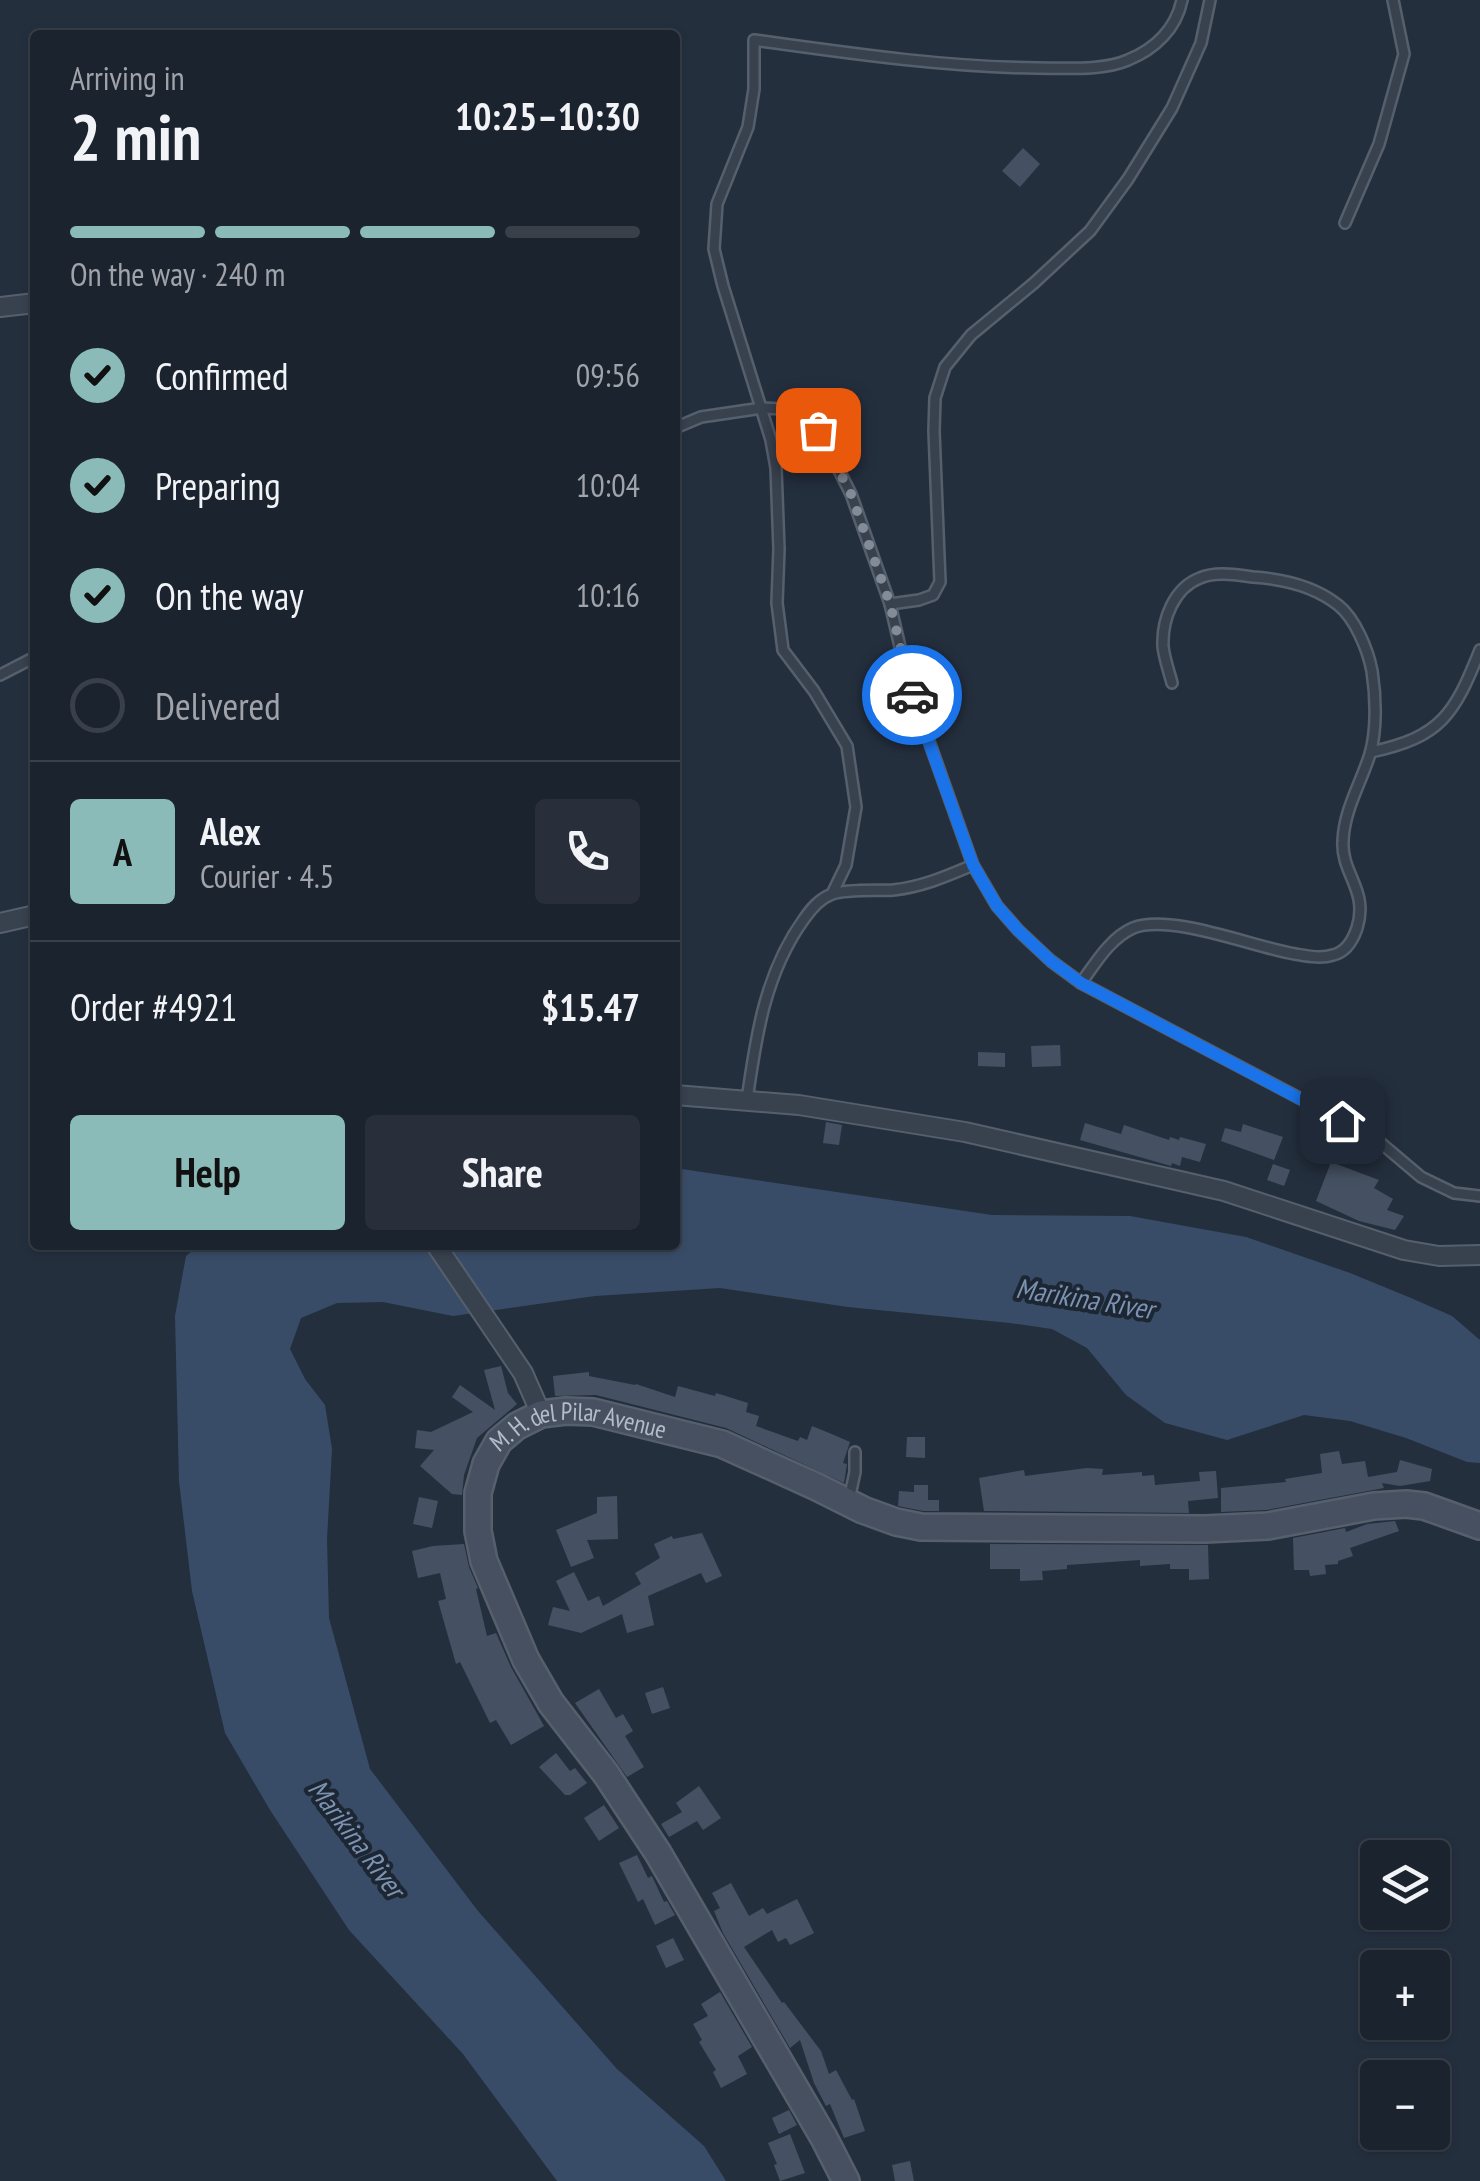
<!DOCTYPE html>
<html lang="en">
<head>
<meta charset="utf-8">
<style>
	body { margin:0; font-family:"PT Sans Narrow",sans-serif; background:#282f3a; color:#f1f3f6; height:100vh; display:flex; flex-direction:column; font-size:38px; white-space:nowrap }
	* { box-sizing:border-box; margin:0 }
	p { font-size:32px; color:#a0a4aa }
	.icon { flex:none; width:55px; height:55px; fill:none; stroke:currentColor; stroke-width:2; stroke-linecap:round; stroke-linejoin:round }
	.map { position:relative; flex:1; overflow:hidden }
	.side { position:absolute; left:30px; top:30px; width:650px; height:1220px; display:flex; flex-direction:column; background:#1b232e; border-radius:10px; box-shadow:0 2px 8px #0004,0 0 0 2px #39404a }
	.side>* { flex:none }
	.tools { position:absolute; left:1360px; top:1840px; display:grid; gap:20px }
	.tools a { display:grid; place-items:center; width:90px; height:90px; border-radius:10px; background:#1b232e; box-shadow:0 2px 8px #0004,0 0 0 2px #39404a; font-size:50px }
	.pin { position:absolute; display:grid; place-items:center; width:85px; height:85px; color:#fff; margin:-42px; border-radius:20px; box-shadow:0 5px 15px #0006 }
	.courier { position:absolute; display:grid; place-items:center; width:100px; height:100px; margin:-50px; border:8px solid #1a73e8; border-radius:50%; background:#fff; color:#222; box-shadow:0 2px 12px #0007 }
	.head em { font-style:normal; font-weight:600 }
	.head div { display:flex; flex-direction:column-reverse }
	.head { display:flex; align-items:center; justify-content:space-between; height:170px; padding:0 40px }
	h1 { font-size:65px; font-weight:600; line-height:75px }
	.bar { display:grid; grid-template-columns:repeat(4,1fr); gap:15px 10px; align-content:center; height:120px; padding:0 40px }
	.bar i { height:12px; border-radius:8px; background:#39404a }
	.bar .selected { background:#8bbbb9 }
	.bar p { grid-column:span 4 }
	.line { display:flex; align-items:center; gap:25px; padding:0 40px; border-top:2px solid #39404a }
	.line div { flex:1 }
	.round { display:grid; place-items:center; flex:none; width:105px; height:105px; border-radius:10px; background:#282f3a }
	ol { padding:0 40px; list-style:none }
	li { display:flex; align-items:center; gap:30px; height:110px }
	li p { margin-inline-start:auto }
	li .icon { padding:10px; border-radius:50%; background:#8bbbb9; color:#111; stroke-width:4 }
	li:last-child { color:#a0a4aa }
	li i { width:55px; height:55px; border:5px solid #39404a; border-radius:50% }
	.cta { display:flex; gap:20px; margin-top:auto; padding:20px 40px }
	.cta a { flex:1; height:115px; border-radius:10px; background:#8bbbb9; color:#111; font-size:40px; font-weight:600; line-height:115px; text-align:center }
	.cta a+a { background:#282f3a; color:#f1f3f6 }
	.map>svg:first-child { display:block }
	.water { fill:#394c67 }
	.building { fill:#455162 }
	.lines { fill:none; stroke-linecap:round; stroke-linejoin:round }
	.lane-casing { stroke:#565f6c; stroke-width:14 }
	.street-casing { stroke:#565f6c; stroke-width:22 }
	.secondary-casing { stroke:#565f6c; stroke-width:30 }
	.lane { stroke:#38414e; stroke-width:9 }
	.street { stroke:#38414e; stroke-width:18 }
	.secondary { stroke:#465061; stroke-width:25 }
	.done { stroke:#828b98; stroke-width:10; stroke-dasharray:0 18 }
	.route { stroke:#1a73e8; stroke-width:12 }
	.labels { text-anchor:middle; dominant-baseline:central; stroke-width:8; stroke-linejoin:round; paint-order:stroke }
	.street-label { font-size:25px; fill:#b4bcc9; stroke:#1d2633 }
	.water-label { font-size:28px; font-style:italic; fill:#7c92b1; stroke:#1d2633 }
</style>
</head>
<body>
<div class="map">
<svg width="1480" height="2181" viewBox="0 0 1480 2181">
	<rect width="100%" height="100%" fill="#242f3e"/>
	<polygon class="water" points="675,1168 992,1215 1130,1216 1246,1237 1350,1273 1411,1298 1452,1316 1480,1340 1480,1463 1467,1462 1406,1438 1350,1421 1304,1415 1227,1440 1165,1423 1126,1395 1087,1348 1052,1329 1010,1323 848,1307 720,1288 595,1296 453,1316 383,1302 337,1303 301,1318 290,1349 305,1379 325,1405 332,1449 327,1539 329,1618 370,1769 478,1911 617,2069 704,2146 726,2181 557,2181 463,2054 349,1930 270,1810 225,1733 192,1591 179,1481 175,1316 186,1256 199,1245 675,1245"/>
	<g class="building">
		<polygon points="1023,148 1040,164 1020,187 1002,171"/>
		<polygon points="1060,1045 1061,1066 1032,1067 1031,1046"/>
		<polygon points="978,1052 1005,1053 1005,1067 978,1066"/>
		<polygon points="826,1122 842,1125 839,1145 823,1143"/>
		<polygon points="1085,1123 1121,1134 1124,1125 1169,1140 1170,1137 1179,1140 1180,1137 1206,1144 1200,1162 1182,1157 1180,1166 1172,1163 1171,1166 1080,1140"/>
		<polygon points="1243,1124 1283,1137 1274,1160 1221,1141 1225,1128 1241,1132"/>
		<polygon points="1331,1162 1379,1180 1374,1188 1393,1199 1387,1210 1404,1216 1395,1230 1359,1221 1316,1201"/>
		<polygon points="1273,1164 1290,1170 1284,1186 1267,1180"/>
		<polygon points="501,1366 508,1393 517,1404 477,1438 464,1475 462,1495 452,1494 420,1466 434,1450 415,1448 417,1430 431,1432 473,1412 452,1397 460,1385 495,1410 484,1370"/>
		<polygon points="589,1372 589,1376 635,1385 636,1384 675,1397 678,1386 715,1396 716,1393 748,1403 746,1412 759,1416 756,1426 798,1441 800,1437 807,1440 812,1426 834,1435 850,1442 843,1463 847,1464 844,1483 726,1428 596,1395 555,1396 553,1376"/>
		<polygon points="907,1437 925,1437 925,1458 906,1457"/>
		<polygon points="1339,1451 1342,1464 1365,1461 1368,1477 1397,1472 1400,1460 1432,1469 1430,1481 1400,1486 1382,1483 1384,1488 1266,1510 1221,1512 1221,1488 1286,1482 1285,1479 1322,1473 1320,1454"/>
		<polygon points="1087,1468 1103,1469 1102,1475 1142,1472 1142,1476 1154,1475 1155,1485 1200,1481 1199,1472 1216,1471 1218,1498 1188,1501 1189,1513 984,1511 979,1478 1024,1470 1025,1476"/>
		<polygon points="914,1485 928,1485 928,1500 939,1500 939,1511 923,1511 898,1506 899,1491 914,1492"/>
		<polygon points="617,1496 618,1539 587,1540 594,1558 571,1567 556,1530 597,1513 597,1497"/>
		<polygon points="419,1497 438,1501 432,1528 413,1524"/>
		<polygon points="1395,1521 1399,1531 1350,1548 1353,1556 1338,1561 1338,1564 1325,1565 1326,1574 1310,1576 1309,1570 1294,1570 1293,1538 1345,1528 1346,1532 1367,1524"/>
		<polygon points="702,1533 722,1576 706,1583 701,1573 648,1596 654,1625 627,1633 622,1614 581,1633 548,1625 553,1607 570,1611 556,1581 574,1572 588,1601 599,1596 603,1606 641,1584 635,1573 660,1558 654,1544 672,1536 673,1539"/>
		<polygon points="464,1544 469,1567 478,1588 476,1589 487,1636 496,1633 511,1667 544,1726 511,1745 496,1720 490,1723 460,1662 456,1664 438,1601 446,1599 440,1573 418,1578 412,1551 433,1546"/>
		<polygon points="990,1544 1208,1545 1209,1579 1189,1580 1189,1569 1170,1569 1170,1564 1140,1566 1140,1560 1067,1565 1067,1569 1042,1571 1043,1580 1020,1581 1020,1569 990,1569"/>
		<polygon points="663,1687 670,1708 652,1714 645,1693"/>
		<polygon points="599,1689 616,1718 623,1714 633,1731 625,1736 644,1767 627,1777 575,1703"/>
		<polygon points="556,1753 570,1771 575,1768 587,1783 570,1795 565,1795 539,1767"/>
		<polygon points="699,1786 721,1818 703,1830 697,1821 669,1837 661,1824 682,1812 676,1803"/>
		<polygon points="604,1805 619,1828 599,1841 584,1818"/>
		<polygon points="637,1855 648,1878 652,1876 664,1902 667,1901 675,1915 655,1925 643,1899 638,1902 619,1863"/>
		<polygon points="731,1883 749,1916 763,1908 767,1914 797,1899 814,1933 790,1945 786,1938 778,1942 772,1930 744,1947 782,2003 784,2002 821,2051 829,2074 836,2070 852,2100 854,2099 865,2131 844,2138 830,2104 826,2106 814,2083 800,2040 790,2048 723,1933 714,1911 720,1908 712,1893"/>
		<polygon points="673,1938 684,1960 666,1968 656,1946"/>
		<polygon points="720,1992 752,2047 738,2056 747,2074 721,2088 713,2072 716,2070 699,2042 702,2040 693,2024 708,2016 701,2004"/>
		<polygon points="789,2110 797,2125 779,2134 772,2118"/>
		<polygon points="790,2134 805,2173 780,2181 774,2165 777,2164 768,2143"/>
		<polygon points="910,2161 914,2181 895,2181 892,2165"/>
	</g>
	<g class="lines">
		<g class="lane-casing">
			<g id="lane">
				<polyline points="1345,223 1379,144 1404,54 1393,0"/>
				<polyline points="675,428 701,417 762,408 783,409 800,414 818,429 851,494 890,604 909,685 973,865 997,906 1018,930 1051,961 1081,983 1375,1138 1421,1177 1454,1193 1480,1196"/>
				<polyline points="890,604 919,600 933,595 940,582 934,431 935,398 945,367 971,335 1034,283 1090,231 1128,179 1172,108 1201,43 1210,0"/>
				<polyline points="0,675 35,657"/>
				<path d="M 1371,752 C 1441,737 1454,715 1480,650"/>
				<path d="M 832,894 L 846,865 L 856,807 L 847,746 L 814,691 L 783,650 L 777,603 L 779,549 L 776,468 L 771,440 L 723,286 L 714,249 L 717,204 L 748,127 L 754,89 L 754,40 C 848,53 942,67 1037,68 C 1065,68 1103,71 1128,60 C 1155,49 1176,29 1182,0"/>
				<path d="M 1081,983 C 1095,964 1110,938 1133,928 C 1171,913 1253,947 1295,954 C 1307,956 1321,959 1333,955 C 1346,952 1353,940 1357,928 C 1369,890 1341,874 1343,841 C 1344,810 1361,783 1370,754 C 1377,730 1376,697 1372,671 C 1368,650 1355,618 1338,605 C 1314,586 1283,579 1253,577 C 1237,575 1216,571 1200,578 C 1174,588 1162,619 1163,646 C 1164,658 1169,671 1172,683"/>
				<path d="M 747,1100 C 756,1036 765,973 804,919 C 811,909 819,899 832,894 C 848,889 875,891 893,890 C 922,887 947,876 973,865"/>
				<polyline points="849,1500 855,1472 855,1452"/>
			</g>
		</g>
		<g class="street-casing">
			<g id="street">
				<polyline points="0,307 35,303"/>
				<polyline points="0,923 35,915"/>
				<polyline points="675,1095 799,1105 965,1132 1224,1191 1404,1250 1439,1256 1480,1255"/>
				<polyline points="436,1245 523,1373 541,1414"/>
			</g>
		</g>
		<g class="secondary-casing">
			<g id="secondary">
				<path id="s1" d="M 846,2181 L 824,2138 L 658,1853 L 606,1774 L 551,1703 L 526,1660 L 484,1561 L 478,1531 L 478,1493 L 486,1464 L 499,1441 L 517,1426 L 541,1414 L 566,1411 L 593,1412 L 722,1444 L 817,1487 L 863,1510 L 896,1522 L 921,1527 L 1205,1529 L 1268,1526 L 1374,1506 L 1406,1504 L 1424,1506 L 1480,1526"/>
			</g>
		</g>
		<use href="#lane" class="lane"/>
		<use href="#street" class="street"/>
		<use href="#secondary" class="secondary"/>
	</g>
	<g class="lines">
		<polyline class="done" points="818,430 851,494 890,604 912,695"/>
		<polyline class="route" points="912,695 973,865 997,906 1018,930 1051,961 1081,983 1342,1121"/>
	</g>
	<g class="labels">
		<g class="street-label">
			<text stroke="none"><textPath href="#s1" startOffset="930">M. H. del Pilar Avenue</textPath></text>
		</g>
		<g class="water-label">
			<text transform="translate(1085 1298) rotate(9)">Marikina River</text>
			<text transform="translate(357 1838) rotate(53)">Marikina River</text>
		</g>
	</g>
</svg>
<div class="tools">
<a><svg class="icon" aria-label="layers" viewBox="0 0 24 24"><path d="M12 4l9 5-9 5-9-5zM3 14l9 5 9-5"/></svg></a>
<a>+</a>
<a>−</a>
</div>
<div class="pin" style="left:818px;top:430px;background:#ea580c"><svg class="icon" aria-label="bag" viewBox="0 0 24 24"><path d="M5 8h14l-1 12H6zM9 8a3 3 0 0 1 6 0"/></svg></div>
<div class="pin" style="left:1342px;top:1121px;background:#1f2937"><svg class="icon" aria-label="home" viewBox="0 0 24 24"><path d="M3 11l9-7 9 7M6 9v11h12V9"/></svg></div>
<div class="courier" style="left:912px;top:695px"><svg class="icon" aria-label="car" viewBox="0 0 24 24"><path d="M5 17H2v-5l4-1 3-4h7l3 4 3 1v5h-3M9 17h6M6 11h13"/><circle cx="7" cy="17" r="2"/><circle cx="17" cy="17" r="2"/></svg></div>
<section class="side">
<div class="head"><div><h1>2 min</h1><p>Arriving in</p></div><em>10:25–10:30</em></div>
<div class="bar"><i class="selected"></i><i class="selected"></i><i class="selected"></i><i></i><p>On the way · 240 m</p></div>
<ol>
<li><svg class="icon" aria-label="check" viewBox="0 0 24 24"><path d="M5 12l5 5 9-10"/></svg>Confirmed<p>09:56</p></li>
<li><svg class="icon" aria-label="check" viewBox="0 0 24 24"><path d="M5 12l5 5 9-10"/></svg>Preparing<p>10:04</p></li>
<li><svg class="icon" aria-label="check" viewBox="0 0 24 24"><path d="M5 12l5 5 9-10"/></svg>On the way<p>10:16</p></li>
<li><i></i>Delivered</li>
</ol>
<div class="line" style="height:180px"><b class="round" style="background:#8bbbb9;color:#111">A</b><div><b>Alex</b><p>Courier · 4.5</p></div><a class="round"><svg class="icon" aria-label="phone" viewBox="0 0 24 24"><path d="M5 4h4l2 5-3 2q2 4 5 5l2-3 5 2v4C11 20 4 13 5 4z"/></svg></a></div>
<div class="line" style="height:130px"><div>Order #4921</div><b>$15.47</b></div>
<div class="cta"><a>Help</a><a>Share</a></div>
</section>
</div>
</body>
</html>
